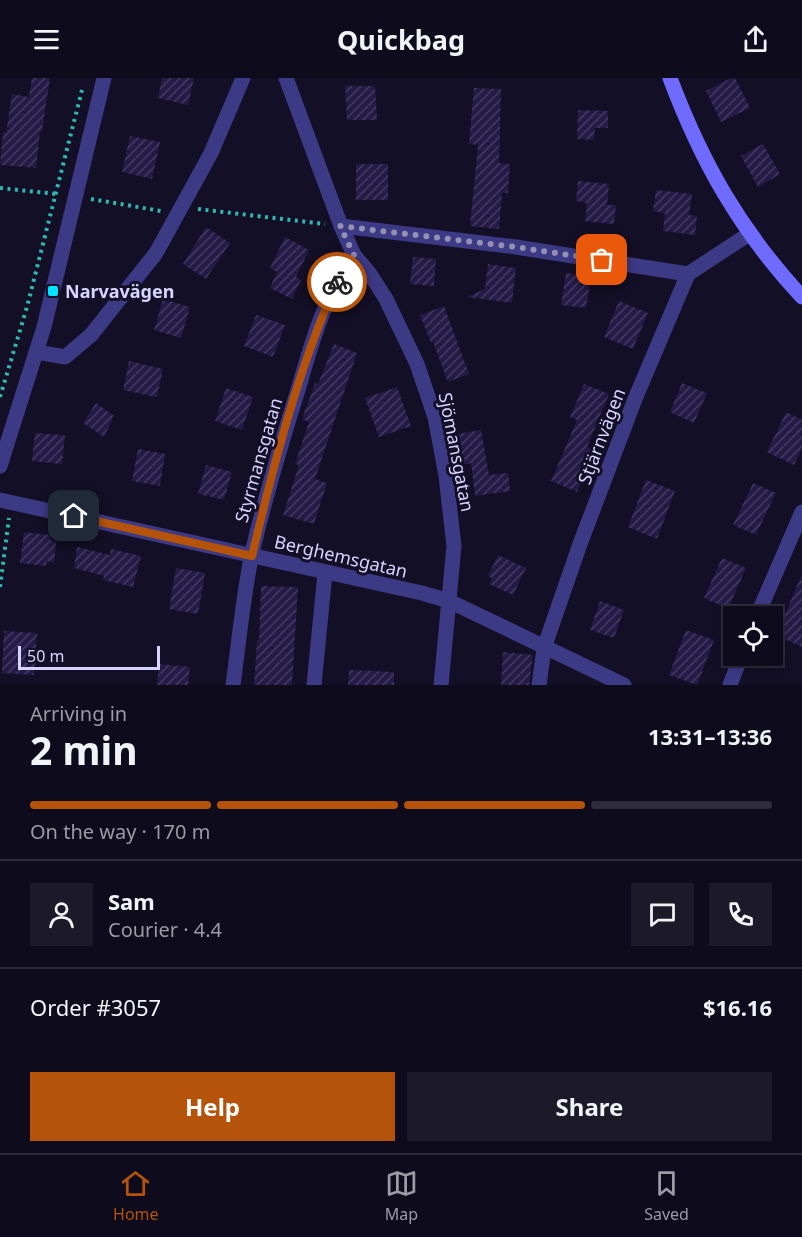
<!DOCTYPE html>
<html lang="en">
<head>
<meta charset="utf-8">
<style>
	body { margin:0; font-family:"Noto Sans",sans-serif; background:#1c1929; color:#f1f3f6; height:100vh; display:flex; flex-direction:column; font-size:22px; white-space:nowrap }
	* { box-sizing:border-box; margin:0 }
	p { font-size:20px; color:#9b9ba3 }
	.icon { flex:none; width:33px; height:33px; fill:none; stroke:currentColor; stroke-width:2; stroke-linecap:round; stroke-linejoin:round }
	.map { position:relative; height:607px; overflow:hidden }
	.side { display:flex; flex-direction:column; background:#0e0b1c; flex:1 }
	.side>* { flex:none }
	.controls { position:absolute; left:723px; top:528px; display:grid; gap:12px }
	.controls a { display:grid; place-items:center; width:60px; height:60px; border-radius:0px; background:#0e0b1c; box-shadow:0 3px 9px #0003,0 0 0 2px #2e2b3b; font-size:30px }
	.scale { position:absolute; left:18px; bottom:15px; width:142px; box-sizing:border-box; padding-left:6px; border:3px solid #d9d4ff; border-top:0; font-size:16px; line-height:21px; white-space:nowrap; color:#d9d4ff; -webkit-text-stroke:4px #130f26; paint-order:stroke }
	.pin { position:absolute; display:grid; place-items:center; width:51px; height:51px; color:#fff; margin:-26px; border-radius:12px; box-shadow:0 3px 9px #0006 }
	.courier { position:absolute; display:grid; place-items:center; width:60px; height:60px; margin:-30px; border:4px solid #b45309; border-radius:50%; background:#fff; color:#222; box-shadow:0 2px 8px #0007 }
	.head em { font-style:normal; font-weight:700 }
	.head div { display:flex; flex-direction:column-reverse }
	.head { display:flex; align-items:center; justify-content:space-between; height:102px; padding:0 30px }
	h1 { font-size:39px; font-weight:700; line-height:45px }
	.bar { display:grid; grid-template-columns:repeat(4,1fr); gap:9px 6px; align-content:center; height:72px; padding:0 30px }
	.bar i { height:8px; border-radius:4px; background:#2e2b3b }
	.bar .selected { background:#b45309 }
	.bar p { grid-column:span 4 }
	.line { display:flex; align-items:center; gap:15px; padding:0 30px; border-top:2px solid #2e2b3b }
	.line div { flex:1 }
	.round { display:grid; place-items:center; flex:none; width:63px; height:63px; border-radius:0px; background:#1c1929 }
	.button { display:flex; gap:12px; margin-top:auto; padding:12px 30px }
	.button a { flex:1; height:69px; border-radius:0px; background:#b45309; color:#fff; font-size:24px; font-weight:700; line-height:69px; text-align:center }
	.button a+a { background:#1c1929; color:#f1f3f6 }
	header { display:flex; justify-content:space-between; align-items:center; height:78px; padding:0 30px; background:#0e0b1c; font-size:27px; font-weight:700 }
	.tabs { display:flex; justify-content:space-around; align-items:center; height:84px; border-top:2px solid #2e2b3b; background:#0e0b1c; font-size:16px; color:#9b9ba3 }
	.tabs a { display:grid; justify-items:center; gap:3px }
	.tabs .selected { color:#b45309 }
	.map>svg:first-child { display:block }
	.building { fill:url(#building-hatch) }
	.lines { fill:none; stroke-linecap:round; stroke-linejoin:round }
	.path { stroke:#2fb8b0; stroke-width:4; stroke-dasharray:3 4.5; stroke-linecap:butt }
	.street { stroke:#3d3a85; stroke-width:15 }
	.secondary { stroke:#6f6bff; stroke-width:15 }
	.done { stroke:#948fb3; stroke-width:6; stroke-dasharray:0 10.8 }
	.route { stroke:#b45309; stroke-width:8 }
	.poi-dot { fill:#00e5ff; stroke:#130f26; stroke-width:2 }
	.labels { text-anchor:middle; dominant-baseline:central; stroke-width:6; stroke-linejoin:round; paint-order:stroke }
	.poi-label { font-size:18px; font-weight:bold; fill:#d9d4ff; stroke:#130f26; text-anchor:start }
	.street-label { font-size:18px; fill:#d9d4ff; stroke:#130f26 }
</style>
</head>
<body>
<header><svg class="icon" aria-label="menu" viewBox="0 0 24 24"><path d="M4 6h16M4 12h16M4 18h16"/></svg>Quickbag<svg class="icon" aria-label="share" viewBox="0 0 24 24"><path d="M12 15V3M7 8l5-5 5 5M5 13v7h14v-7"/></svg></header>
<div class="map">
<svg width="802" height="607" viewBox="0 0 802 607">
	<defs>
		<pattern id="building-hatch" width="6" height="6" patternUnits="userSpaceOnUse" patternTransform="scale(1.5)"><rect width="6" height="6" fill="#241b47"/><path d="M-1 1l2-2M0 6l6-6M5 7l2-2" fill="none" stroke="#433b63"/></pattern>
	</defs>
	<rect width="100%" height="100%" fill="#130f26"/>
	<g class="building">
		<polygon points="32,0 50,0 42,54 40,53 36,90 0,87 3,54 6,55 12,16 29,19"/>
		<polygon points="162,0 194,0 188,27 158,20"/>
		<polygon points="731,0 735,0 750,30 721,44 706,13"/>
		<polygon points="345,8 375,8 377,42 347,42"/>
		<polygon points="474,10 501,11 499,85 510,86 508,115 502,115 499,151 470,148 478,67 469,66"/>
		<polygon points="578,32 608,33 608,50 595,50 594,62 577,61"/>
		<polygon points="130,58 160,64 152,101 122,94"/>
		<polygon points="763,66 780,96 758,109 741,78"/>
		<rect x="356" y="86" width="32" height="36"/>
		<polygon points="578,103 609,106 607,127 616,127 614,146 585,143 587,125 576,123"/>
		<polygon points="656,112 692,116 689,137 697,138 695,157 663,153 665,135 653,133"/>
		<polygon points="206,149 230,165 206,201 183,186"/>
		<polygon points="285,159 309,172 296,199 301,202 292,221 270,210 277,194 270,190"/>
		<polygon points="413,179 436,181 434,208 410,206"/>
		<polygon points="488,186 516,190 512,225 467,219 485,211"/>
		<polygon points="566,195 591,198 586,230 561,227"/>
		<polygon points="163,221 190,229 181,260 154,252"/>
		<polygon points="619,223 648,235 633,271 604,259"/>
		<polygon points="444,228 469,296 448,304 433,264 431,265 420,237"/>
		<polygon points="256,237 285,247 273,279 244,268"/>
		<polygon points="334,266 357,275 315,401 327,405 314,446 283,437 299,387 295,386 309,344 302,341 315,305 318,306"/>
		<polygon points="129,283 163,291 157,319 123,312"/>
		<polygon points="682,305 707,315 694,345 670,334"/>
		<polygon points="584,306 609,316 587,369 594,372 577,414 551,403 577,342 570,339"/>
		<polygon points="397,309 411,348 379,359 365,320"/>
		<polygon points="226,310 253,319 242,352 215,343"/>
		<polygon points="96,325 114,338 104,359 83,345"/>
		<polygon points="786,334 802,342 802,370 794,387 767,374"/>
		<polygon points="481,352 489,397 508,395 510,413 475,418 471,385 462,387 456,356"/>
		<polygon points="35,355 65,357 62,386 32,383"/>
		<polygon points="138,371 165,376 160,408 132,403"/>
		<polygon points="206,387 232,394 224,422 198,416"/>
		<polygon points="646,402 675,413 657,461 628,449"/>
		<polygon points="753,405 776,415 756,457 733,447"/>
		<polygon points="24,454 50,457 50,462 56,464 54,485 47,483 46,488 20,485"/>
		<polygon points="77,469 110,477 111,471 141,478 133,509 103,502 104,498 74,490"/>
		<polygon points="498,477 526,490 513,517 489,506 492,500 488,498"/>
		<polygon points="722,480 746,490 728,531 704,520"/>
		<polygon points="176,490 205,495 198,536 169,531"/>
		<polygon points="802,496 802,569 776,557"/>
		<polygon points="261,508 298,509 292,607 254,607 257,562 259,562"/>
		<polygon points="600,523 624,532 614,560 590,552"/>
		<polygon points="686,552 714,562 697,607 669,597"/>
		<polygon points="4,553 37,555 34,597 2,595"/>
		<polygon points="503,574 533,577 529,607 501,607"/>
		<polygon points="159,586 190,589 188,607 157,607"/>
		<polygon points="349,592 394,594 394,607 348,607"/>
	</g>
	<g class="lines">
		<g class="path">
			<polyline points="0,110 56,116"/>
			<polyline points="91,121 161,133"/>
			<polyline points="198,131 325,146"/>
			<polyline points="0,319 27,229 82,12"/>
			<polyline points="0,509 9,440"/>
		</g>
		<g class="street">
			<polyline points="286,0 341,148 354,177 370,196 386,221 417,286 435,339 446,398 454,468 441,607"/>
			<polyline points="341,148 516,169 688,196"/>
			<polyline points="37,274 65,279 91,257 156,175 211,75 243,0"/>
			<polyline points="0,388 44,249 104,0"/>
			<polyline points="0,422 422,515 449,523 624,607"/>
			<polyline points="757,538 802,434"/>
			<path d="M 233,607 C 239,563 243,519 252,475 C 265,420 281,366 298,312 C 311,267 325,216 354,177"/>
			<polyline points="314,607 325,495"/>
			<polyline points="539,607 544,570 580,466 635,321 688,196 749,156"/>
			<polyline points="730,607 741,578"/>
		</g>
		<path class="secondary" d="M 670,0 C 702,85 740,152 802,219"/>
	</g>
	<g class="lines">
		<polyline class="done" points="337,204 342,193 354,177 340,148 516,169 602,182"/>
		<path class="route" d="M 74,438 L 252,478 C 274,385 298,291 337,204"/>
	</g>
	<rect class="poi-dot" x="47" y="207" width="12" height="12" rx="3"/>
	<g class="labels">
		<g class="poi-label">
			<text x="65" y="213">Narvavägen</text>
		</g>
		<g class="street-label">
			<text transform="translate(601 358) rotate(-69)">Stjärnvägen</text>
			<text transform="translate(457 374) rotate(79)">Sjömansgatan</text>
			<text transform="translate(258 382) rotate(-74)">Styrmansgatan</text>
			<text transform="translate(341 478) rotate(13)">Berghemsgatan</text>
		</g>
	</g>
</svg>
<div class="controls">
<a><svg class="icon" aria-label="locate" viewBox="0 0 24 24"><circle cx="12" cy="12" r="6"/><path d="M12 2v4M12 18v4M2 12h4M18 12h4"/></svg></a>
</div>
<div class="scale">50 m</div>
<div class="pin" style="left:602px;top:182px;background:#ea580c"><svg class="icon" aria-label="bag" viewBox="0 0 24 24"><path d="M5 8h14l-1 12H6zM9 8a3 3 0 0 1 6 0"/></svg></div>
<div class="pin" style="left:74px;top:438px;background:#1f2937"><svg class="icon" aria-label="home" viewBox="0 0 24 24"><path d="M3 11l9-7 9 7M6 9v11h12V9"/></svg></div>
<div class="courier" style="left:337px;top:204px"><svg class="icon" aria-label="bike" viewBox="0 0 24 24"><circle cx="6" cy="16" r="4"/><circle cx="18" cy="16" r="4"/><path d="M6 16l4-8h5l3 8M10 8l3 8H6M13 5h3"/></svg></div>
</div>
<section class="side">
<div class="head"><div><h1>2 min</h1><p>Arriving in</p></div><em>13:31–13:36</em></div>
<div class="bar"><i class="selected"></i><i class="selected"></i><i class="selected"></i><i></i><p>On the way · 170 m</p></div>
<div class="line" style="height:108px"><a class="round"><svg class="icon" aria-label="person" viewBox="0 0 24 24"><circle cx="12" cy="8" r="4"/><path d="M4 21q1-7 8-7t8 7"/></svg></a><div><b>Sam</b><p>Courier · 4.4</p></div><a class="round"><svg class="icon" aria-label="chat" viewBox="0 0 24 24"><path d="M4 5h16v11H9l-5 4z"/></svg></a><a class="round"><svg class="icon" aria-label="phone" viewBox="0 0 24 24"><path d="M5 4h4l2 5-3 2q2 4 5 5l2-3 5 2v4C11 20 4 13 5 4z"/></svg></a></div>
<div class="line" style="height:78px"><div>Order #3057</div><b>$16.16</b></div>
<div class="button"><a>Help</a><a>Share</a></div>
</section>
<nav class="tabs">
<a class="selected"><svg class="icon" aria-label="home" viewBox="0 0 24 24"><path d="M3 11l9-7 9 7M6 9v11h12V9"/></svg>Home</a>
<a><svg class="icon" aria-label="map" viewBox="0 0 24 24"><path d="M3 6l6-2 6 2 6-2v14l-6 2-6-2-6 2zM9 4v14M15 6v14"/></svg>Map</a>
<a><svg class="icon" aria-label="saved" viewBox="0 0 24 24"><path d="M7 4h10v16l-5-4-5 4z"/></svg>Saved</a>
</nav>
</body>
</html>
